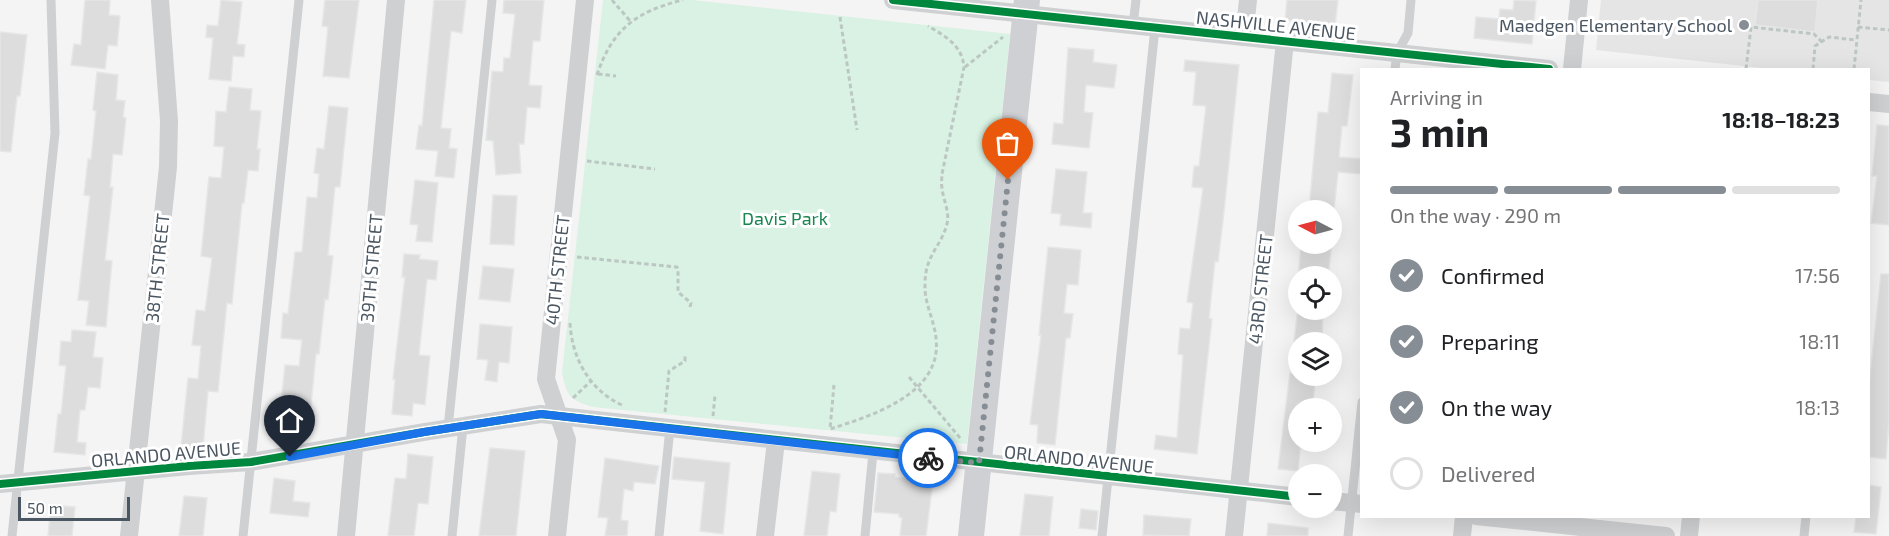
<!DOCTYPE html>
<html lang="en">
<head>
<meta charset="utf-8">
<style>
	body { margin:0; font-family:"Exo 2",sans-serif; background:#f2f2f2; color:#202124; height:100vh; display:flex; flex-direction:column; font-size:22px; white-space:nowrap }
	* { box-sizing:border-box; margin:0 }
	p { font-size:20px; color:#757577 }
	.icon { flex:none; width:33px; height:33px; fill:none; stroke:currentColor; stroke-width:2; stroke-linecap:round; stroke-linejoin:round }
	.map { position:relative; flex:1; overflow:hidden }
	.details { position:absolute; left:1360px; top:68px; width:510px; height:450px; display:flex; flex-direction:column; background:#fff; border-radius:0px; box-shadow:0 6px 24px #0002 }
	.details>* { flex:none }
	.needle { width:39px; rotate:276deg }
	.tools { position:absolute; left:1288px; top:200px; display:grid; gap:12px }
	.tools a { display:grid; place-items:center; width:54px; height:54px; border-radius:50%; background:#fff; box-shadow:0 6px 24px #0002; font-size:30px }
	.scale { position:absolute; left:18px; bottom:15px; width:112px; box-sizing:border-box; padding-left:6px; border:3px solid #4a5661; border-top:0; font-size:16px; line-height:21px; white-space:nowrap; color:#4a5661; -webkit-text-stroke:4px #fff; paint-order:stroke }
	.pin { position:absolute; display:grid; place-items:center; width:51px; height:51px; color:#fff; margin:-62px -26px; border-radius:50% 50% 50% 0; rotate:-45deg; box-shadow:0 0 6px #0007 }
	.pin .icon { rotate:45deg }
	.courier { position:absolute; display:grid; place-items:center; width:60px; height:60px; margin:-30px; border:4px solid #1a73e8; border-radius:50%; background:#fff; color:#222; box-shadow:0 2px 8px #0007 }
	.headline em { font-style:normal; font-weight:700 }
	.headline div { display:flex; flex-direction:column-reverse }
	.headline { display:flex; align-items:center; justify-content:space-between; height:102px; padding:0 30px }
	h1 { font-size:39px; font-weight:700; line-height:45px }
	.bar { display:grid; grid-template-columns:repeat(4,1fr); gap:9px 6px; align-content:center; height:72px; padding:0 30px }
	.bar i { height:8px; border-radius:4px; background:#e0e0e0 }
	.bar .on { background:#868d94 }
	.bar p { grid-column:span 4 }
	ol { padding:0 30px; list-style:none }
	li { display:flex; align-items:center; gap:18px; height:66px }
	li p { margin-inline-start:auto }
	li .icon { padding:6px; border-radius:50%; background:#868d94; color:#fff; stroke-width:4 }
	li:last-child { color:#757577 }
	li i { width:33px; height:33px; border:3px solid #e0e0e0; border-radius:50% }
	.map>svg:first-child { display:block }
	.education { fill:#e6e5e6 }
	.green { fill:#d9f2e3 }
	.building { fill:#ddddde; stroke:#e5e6e7; stroke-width:1.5 }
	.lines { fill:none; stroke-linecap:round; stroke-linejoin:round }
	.path { stroke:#bcc7c4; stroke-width:3; stroke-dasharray:4.5 3; stroke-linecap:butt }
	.lane { stroke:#ced0d2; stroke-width:9 }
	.street { stroke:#ced0d2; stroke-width:18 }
	.secondary { stroke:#ced0d4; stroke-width:26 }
	.cycleway-casing { stroke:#fff; stroke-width:11 }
	.cycleway { stroke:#00873e; stroke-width:8 }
	.done { stroke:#868d94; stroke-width:6; stroke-dasharray:0 10.8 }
	.route { stroke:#1a73e8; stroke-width:8 }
	.poi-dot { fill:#868d94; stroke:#fff; stroke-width:2 }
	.labels { text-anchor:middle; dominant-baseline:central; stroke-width:6; stroke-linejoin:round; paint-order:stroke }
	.street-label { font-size:18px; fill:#4a5661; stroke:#fff }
	.poi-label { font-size:18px; fill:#4a5661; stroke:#fff; text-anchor:end }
	.park-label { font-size:18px; fill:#17864f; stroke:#fff }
</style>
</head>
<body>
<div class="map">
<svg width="1889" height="536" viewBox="0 0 1889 536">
	<rect width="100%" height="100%" fill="#f4f4f4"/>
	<polygon class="education" points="1601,0 1889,0 1889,82 1869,80 1869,69 1771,69 1596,50"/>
	<path class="green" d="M 603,0 L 692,0 L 1010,34 L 967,444 L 593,407 C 570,400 567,397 562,373 Z"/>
	<g class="building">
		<polygon points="85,0 110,0 109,15 120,16 117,46 108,45 105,69 71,65 74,44 81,45"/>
		<polygon points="221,0 242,2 237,44 245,45 244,57 233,56 231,81 209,79 213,38 206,37 207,25 218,26"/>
		<polygon points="325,0 359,0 349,78 323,76 328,27 322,26"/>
		<polygon points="434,0 466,0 462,33 451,31 441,128 451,129 449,148 457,149 454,178 435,176 438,151 416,149 419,125 422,126"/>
		<polygon points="504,0 544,0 540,41 533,41 529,85 542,86 540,108 527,107 524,144 519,144 521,173 496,175 493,141 486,140 492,71 503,72 504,58 510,58 515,14 503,13"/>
		<polygon points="1287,0 1338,0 1335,26 1285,20"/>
		<polygon points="1514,0 1536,1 1532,44 1474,38 1476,17 1499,19 1500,9 1513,10"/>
		<polygon points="1758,0 1818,0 1815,32 1755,25"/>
		<polygon points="0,32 27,35 20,96 17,96 11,152 0,151"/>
		<polygon points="1068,48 1094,50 1093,62 1117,65 1114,88 1086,85 1084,112 1093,113 1089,148 1052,144 1054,123 1063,124"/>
		<polygon points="1185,60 1239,65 1224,212 1218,262 1215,261 1209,318 1212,319 1197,454 1154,449 1156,435 1177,438 1183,355 1178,354 1180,328 1190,329 1193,303 1187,302 1203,188 1192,187 1194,166 1199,166 1206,106 1193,105 1196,72 1184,71"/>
		<polygon points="97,72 118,75 116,100 125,101 123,117 126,118 122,155 113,154 110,187 113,187 105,260 112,261 106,327 86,325 89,301 78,300 90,196 84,195 88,159 91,159 96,111 93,110"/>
		<polygon points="1332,73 1353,75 1347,126 1342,126 1339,157 1362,159 1361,174 1338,172 1334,210 1309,210 1318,112 1328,113"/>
		<polygon points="229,87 252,89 250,110 261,111 257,149 260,149 258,171 248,170 244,203 242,203 232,304 227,303 218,392 208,391 203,448 181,446 188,378 198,379 201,346 192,345 196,310 205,311 212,258 201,256 209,177 221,178 224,147 214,146 216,111 226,112"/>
		<polygon points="329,106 348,108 340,187 335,187 328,255 333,256 328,300 325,299 319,354 316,354 310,415 280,412 285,365 299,366 302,340 281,338 283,313 288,314 295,252 302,252 307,197 317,198 319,174 314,173 317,148 324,149"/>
		<polygon points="1877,125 1889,126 1889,225 1871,223 1877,176 1872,176"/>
		<polygon points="1056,169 1087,172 1083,213 1092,213 1091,228 1060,225 1061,214 1051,213"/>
		<polygon points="415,180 438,183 432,242 416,241 418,225 410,224"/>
		<polygon points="493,195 517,196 514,245 490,244"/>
		<polygon points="1301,243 1332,243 1328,276 1302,276 1302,270 1299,270"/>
		<polygon points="1048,247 1081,250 1078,285 1067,284 1064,313 1073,314 1070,338 1066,338 1055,445 1037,443 1038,425 1030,424 1041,335 1039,335"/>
		<polygon points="404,254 420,255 419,259 438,261 436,280 427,279 419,355 430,356 425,405 413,403 412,416 392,414 395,380 393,379 405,277 402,277"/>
		<polygon points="483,266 514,269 510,302 479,299"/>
		<polygon points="1881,274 1889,274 1889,419 1886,459 1869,457 1869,385"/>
		<polygon points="1298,309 1323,309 1322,342 1294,342"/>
		<polygon points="480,324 512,327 509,363 499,362 497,382 485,380 488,360 477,359"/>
		<polygon points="72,330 96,332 93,357 103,358 100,388 88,387 85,410 80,410 77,442 86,443 85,455 54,452 58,414 61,414 66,366 59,365 61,341 71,342"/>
		<polygon points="1290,373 1316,376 1312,408 1299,408 1299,441 1301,441 1298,471 1278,469"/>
		<polygon points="490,448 525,451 516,536 479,536"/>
		<polygon points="408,454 433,457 428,504 418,503 414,536 388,536 395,478 406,479"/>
		<polygon points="674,457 730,463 723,534 700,531 705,482 672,479"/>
		<polygon points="605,458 659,466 655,484 634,482 633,491 624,489 621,520 628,521 627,536 605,536 608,518 598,517"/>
		<polygon points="812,471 840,474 836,512 830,511 827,536 804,536"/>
		<polygon points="878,473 895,474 895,477 933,481 926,536 900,536 902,518 899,517 899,514 874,512"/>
		<polygon points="274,478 295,481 293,501 310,503 308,517 270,513"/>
		<polygon points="1869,485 1881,487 1876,534 1854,532 1856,516 1869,516"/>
		<polygon points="1025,494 1053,497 1049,536 1020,536"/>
		<polygon points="184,496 207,498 203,536 179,536"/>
		<polygon points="51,505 75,507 72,536 48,536"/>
		<polygon points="1081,509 1098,511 1096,530 1079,528"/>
		<polygon points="1144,515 1191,519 1189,536 1143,535"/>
		<polygon points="1268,523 1308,528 1308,536 1267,536"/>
	</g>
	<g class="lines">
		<g class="path">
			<polyline points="612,0 631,22"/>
			<polyline points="840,17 857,130"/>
			<polyline points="1858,27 1889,30"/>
			<polyline points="965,67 1003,37"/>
			<polyline points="1746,69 1751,27 1814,34 1822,42"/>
			<polyline points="1813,69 1815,46 1829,37 1856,40"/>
			<polyline points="1854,69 1861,0"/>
			<polyline points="598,74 616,76"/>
			<path d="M 597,75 C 612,29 637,11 683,0"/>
			<polyline points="587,161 655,169"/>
			<polyline points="577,257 677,267 678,270 678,292 691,303 690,307"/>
			<path d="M 570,323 C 572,359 590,391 624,406"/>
			<polyline points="909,377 961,439"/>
			<path d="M 834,385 L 830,429 C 871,416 943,394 936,338 C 934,319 924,303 925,284 C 925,255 941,247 947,224 C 950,211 943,200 942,188 C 941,183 942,178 942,174 L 964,67 C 962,45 945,36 928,26"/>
			<polyline points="573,398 591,381"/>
			<polyline points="665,412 669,371 685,361 685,356"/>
			<polyline points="713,416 715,395"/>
		</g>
		<g class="lane">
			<polyline points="1133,25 1136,0"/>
			<polyline points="1395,69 1397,53 1408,33 1411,0"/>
			<polyline points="448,428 492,0"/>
			<polyline points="12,536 55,133 51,0"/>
			<polyline points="243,536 299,0"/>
			<polyline points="452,536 463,426"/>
			<polyline points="659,536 670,428"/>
			<polyline points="865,536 873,452"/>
			<polyline points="1102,536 1155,28"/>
			<polyline points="1348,536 1362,402"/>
			<polyline points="1804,536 1806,516"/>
		</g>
		<g class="street">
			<polyline points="893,0 1549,69"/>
			<polyline points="1244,37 1248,0"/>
			<polyline points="1572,69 1579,0"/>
			<polyline points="1869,102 1889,104"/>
			<polyline points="0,484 189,466 251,462 424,432 541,414 1299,497"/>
			<polyline points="1332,501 1362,504"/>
			<polyline points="1476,516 1666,536"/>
			<polyline points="129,536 168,167 169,121 160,0"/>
			<polyline points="346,536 396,0"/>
			<polyline points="557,536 567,440 546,379 585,0"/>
			<polyline points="765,536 776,441"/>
			<polyline points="1234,536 1285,41"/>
			<polyline points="1462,536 1464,516"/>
			<polyline points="1689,536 1691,516"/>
		</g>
		<polyline class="secondary" points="971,536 1027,0"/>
		<g class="cycleway-casing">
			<g id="cycleway">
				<polyline points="893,0 1549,69"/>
				<polyline points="0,484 189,466 251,462 424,432 541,414 1299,497"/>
			</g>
		</g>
		<use href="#cycleway" class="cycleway"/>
	</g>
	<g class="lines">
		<polyline class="done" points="928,458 979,463 1008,180"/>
		<polyline class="route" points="290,457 424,432 541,414 928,458"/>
	</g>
	<circle class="poi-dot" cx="1744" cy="25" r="6"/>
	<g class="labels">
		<g class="street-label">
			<text transform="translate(1276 25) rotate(6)">NASHVILLE AVENUE</text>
			<text transform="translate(157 268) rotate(-84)">38TH STREET</text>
			<text transform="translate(371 268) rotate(-85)">39TH STREET</text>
			<text transform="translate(557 270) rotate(-84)">40TH STREET</text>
			<text transform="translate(1260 289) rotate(-84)">43RD STREET</text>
			<text transform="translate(166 454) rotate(-5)">ORLANDO AVENUE</text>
			<text transform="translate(1079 459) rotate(6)">ORLANDO AVENUE</text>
		</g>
		<g class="poi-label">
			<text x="1732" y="25">Maedgen Elementary School</text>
		</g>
		<g class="park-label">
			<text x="785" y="218">Davis Park</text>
		</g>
	</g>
</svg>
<div class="tools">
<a><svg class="needle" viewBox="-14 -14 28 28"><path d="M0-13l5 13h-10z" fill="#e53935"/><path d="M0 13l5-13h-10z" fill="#757577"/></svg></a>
<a><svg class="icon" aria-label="locate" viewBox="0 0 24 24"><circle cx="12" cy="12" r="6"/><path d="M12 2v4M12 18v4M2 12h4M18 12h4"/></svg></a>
<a><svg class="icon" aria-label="layers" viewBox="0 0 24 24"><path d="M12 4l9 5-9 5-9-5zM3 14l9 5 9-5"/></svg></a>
<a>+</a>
<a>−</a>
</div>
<div class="scale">50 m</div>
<div class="pin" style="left:1008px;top:180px;background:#ea580c"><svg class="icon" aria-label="bag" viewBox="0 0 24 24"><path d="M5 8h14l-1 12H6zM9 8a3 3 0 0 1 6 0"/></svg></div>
<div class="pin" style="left:290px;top:457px;background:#1f2937"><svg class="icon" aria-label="home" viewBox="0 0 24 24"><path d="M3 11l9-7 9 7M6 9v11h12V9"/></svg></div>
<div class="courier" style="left:928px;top:458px"><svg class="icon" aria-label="bike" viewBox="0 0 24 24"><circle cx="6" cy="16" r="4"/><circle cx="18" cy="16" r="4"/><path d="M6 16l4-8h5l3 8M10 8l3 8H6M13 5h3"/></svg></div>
<section class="details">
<div class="headline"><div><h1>3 min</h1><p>Arriving in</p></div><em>18:18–18:23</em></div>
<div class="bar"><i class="on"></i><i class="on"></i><i class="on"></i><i></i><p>On the way · 290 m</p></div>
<ol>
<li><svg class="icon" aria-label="check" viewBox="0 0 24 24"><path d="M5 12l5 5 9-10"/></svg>Confirmed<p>17:56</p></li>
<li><svg class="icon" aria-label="check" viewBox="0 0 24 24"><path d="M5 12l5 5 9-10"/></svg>Preparing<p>18:11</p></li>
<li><svg class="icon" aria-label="check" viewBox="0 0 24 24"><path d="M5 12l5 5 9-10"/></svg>On the way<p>18:13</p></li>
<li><i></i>Delivered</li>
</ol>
</section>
</div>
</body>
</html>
